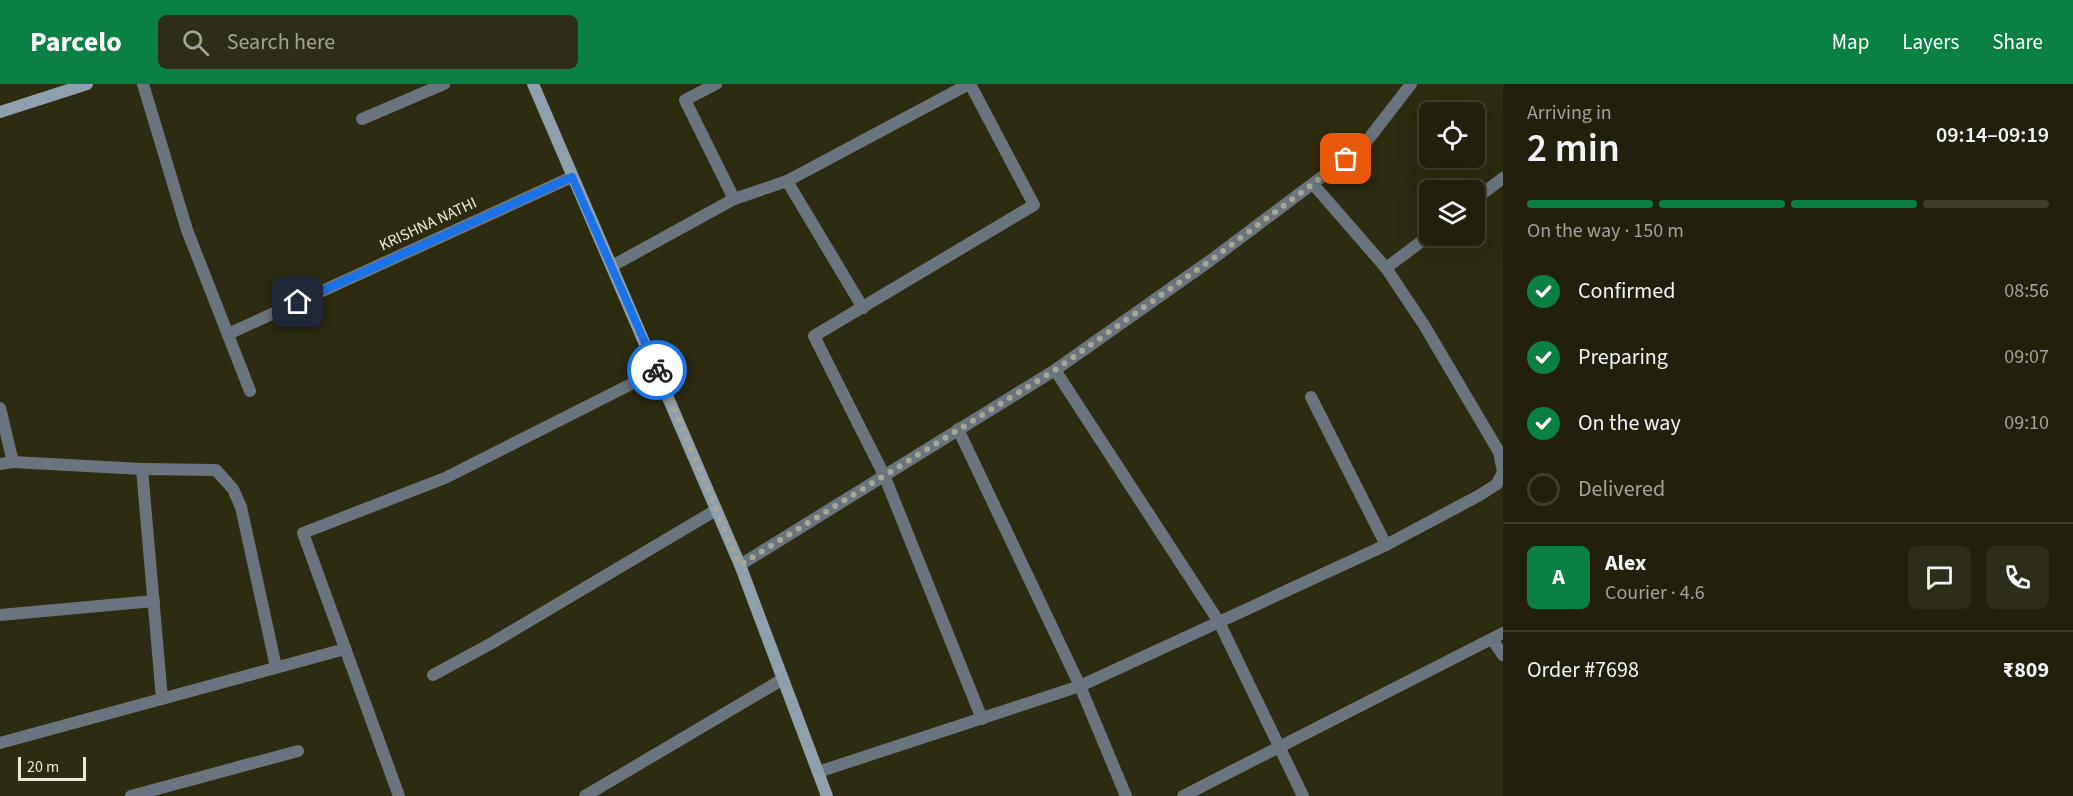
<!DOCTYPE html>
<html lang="en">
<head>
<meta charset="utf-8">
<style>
	body { margin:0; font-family:"Source Sans 3",sans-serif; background:#2e2d1a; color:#f1f3f6; height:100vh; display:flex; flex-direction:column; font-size:22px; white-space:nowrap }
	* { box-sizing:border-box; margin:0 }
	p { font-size:20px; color:#a2a39d }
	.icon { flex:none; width:33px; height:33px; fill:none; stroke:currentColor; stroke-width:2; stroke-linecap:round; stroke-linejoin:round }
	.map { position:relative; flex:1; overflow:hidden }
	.sheet { display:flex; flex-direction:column; background:#22200c; width:570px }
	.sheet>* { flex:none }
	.fabs { position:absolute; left:1419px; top:18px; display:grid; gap:12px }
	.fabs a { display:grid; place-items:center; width:66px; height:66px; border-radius:9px; background:#22200c; box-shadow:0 6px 24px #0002,0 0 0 2px #3f3e2d; font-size:30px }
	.scale { position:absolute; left:18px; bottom:15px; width:68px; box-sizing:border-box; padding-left:6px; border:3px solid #eaead9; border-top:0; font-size:16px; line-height:21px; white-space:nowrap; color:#eaead9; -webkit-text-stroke:4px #2d2b10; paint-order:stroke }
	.pin { position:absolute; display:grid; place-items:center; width:51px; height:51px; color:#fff; margin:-26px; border-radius:12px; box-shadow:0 3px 9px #0006 }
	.courier { position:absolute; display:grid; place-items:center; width:60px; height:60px; margin:-30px; border:4px solid #1a73e8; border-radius:50%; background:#fff; color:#222; box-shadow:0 2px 8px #0007 }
	.summary em { font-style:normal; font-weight:600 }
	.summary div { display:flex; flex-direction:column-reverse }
	.summary { display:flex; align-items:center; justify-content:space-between; height:102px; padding:0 24px }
	h1 { font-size:39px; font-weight:600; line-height:45px }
	.bar { display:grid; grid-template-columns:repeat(4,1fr); gap:9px 6px; align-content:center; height:72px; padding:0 24px }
	.bar i { height:8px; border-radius:4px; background:#3f3e2d }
	.bar .selected { background:#0b8043 }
	.bar p { grid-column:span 4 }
	.line { display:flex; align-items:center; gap:15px; padding:0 24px; border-top:2px solid #3f3e2d }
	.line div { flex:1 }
	.round { display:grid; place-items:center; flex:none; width:63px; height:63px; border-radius:9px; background:#2e2d1a }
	ol { padding:0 24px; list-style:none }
	li { display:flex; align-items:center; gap:18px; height:66px }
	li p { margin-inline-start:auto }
	li .icon { padding:6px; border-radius:50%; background:#0b8043; color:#fff; stroke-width:4 }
	li:last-child { color:#a2a39d }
	li i { width:33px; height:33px; border:3px solid #3f3e2d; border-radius:50% }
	header { display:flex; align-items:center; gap:36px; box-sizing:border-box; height:84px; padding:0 30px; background:#0b8043; color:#fff }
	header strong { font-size:28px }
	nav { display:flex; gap:33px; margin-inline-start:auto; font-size:21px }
	.search { width:420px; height:54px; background:#2e2d1a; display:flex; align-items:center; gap:15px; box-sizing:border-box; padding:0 21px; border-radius:9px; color:#a2a39d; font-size:22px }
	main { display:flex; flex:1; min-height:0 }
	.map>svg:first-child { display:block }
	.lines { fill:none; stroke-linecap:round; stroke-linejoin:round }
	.street { stroke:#6a747e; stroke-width:12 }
	.secondary { stroke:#8e9fae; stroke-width:12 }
	.done { stroke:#a8a793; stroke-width:6; stroke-dasharray:0 10.8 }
	.route { stroke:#1a73e8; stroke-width:8 }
	.labels { text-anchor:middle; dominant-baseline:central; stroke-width:5; stroke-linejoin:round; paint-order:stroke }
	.street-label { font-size:16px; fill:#eaead9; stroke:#2d2b10 }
</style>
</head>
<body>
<header>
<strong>Parcelo</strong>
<div class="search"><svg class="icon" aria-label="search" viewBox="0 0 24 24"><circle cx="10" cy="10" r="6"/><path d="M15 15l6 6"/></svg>Search here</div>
<nav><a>Map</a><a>Layers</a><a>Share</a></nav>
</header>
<main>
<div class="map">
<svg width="1503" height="712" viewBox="0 0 1503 712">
	<rect width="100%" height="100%" fill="#2d2b10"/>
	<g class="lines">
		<g class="street">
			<polyline points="143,0 187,146 250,307"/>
			<polyline points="970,0 1034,121 814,252 884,391 982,635"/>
			<polyline points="362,35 444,0"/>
			<polyline points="787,97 863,224"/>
			<polyline points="734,115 787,97 969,0"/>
			<polyline points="1474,116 1503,94"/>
			<polyline points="612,182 734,115 685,16 716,0"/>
			<polyline points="1386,184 1430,151"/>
			<polyline points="228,250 572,93"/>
			<polyline points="1055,286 1219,538 1303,712"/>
			<polyline points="1311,313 1386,461"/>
			<polyline points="0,324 13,378 0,380"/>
			<polyline points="13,378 142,385"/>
			<polyline points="740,481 1055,286 1211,176 1363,62 1411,0"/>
			<polyline points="0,531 154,517"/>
			<polyline points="1492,555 1503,571"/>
			<polyline points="433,591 492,559 716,426"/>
			<polyline points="162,615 142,385 216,386 233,405 241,423 276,583"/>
			<polyline points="0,659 345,565"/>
			<polyline points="818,688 1080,602 958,345"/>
			<polyline points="131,712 298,667"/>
			<polyline points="399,712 303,449 445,394 657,287"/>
			<polyline points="585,712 783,595"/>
			<polyline points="1126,712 1080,602 1386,461 1480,411 1497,400 1503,388 1499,368 1424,241 1386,184 1313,100"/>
			<polyline points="1183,712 1503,549"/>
		</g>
		<g class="secondary">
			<polyline points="533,0 740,481 827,712"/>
			<polyline points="0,28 87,0"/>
		</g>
	</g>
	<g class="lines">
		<polyline class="done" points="657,286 740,481 1055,286 1211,176 1346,75"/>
		<polyline class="route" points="298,218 572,93 657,286"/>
	</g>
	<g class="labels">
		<g class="street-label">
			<text transform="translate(428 140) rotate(-25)">KRISHNA NATHI</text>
		</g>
	</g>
</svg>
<div class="fabs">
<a><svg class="icon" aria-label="locate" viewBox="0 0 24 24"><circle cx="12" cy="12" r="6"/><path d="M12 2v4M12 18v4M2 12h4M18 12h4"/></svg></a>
<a><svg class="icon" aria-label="layers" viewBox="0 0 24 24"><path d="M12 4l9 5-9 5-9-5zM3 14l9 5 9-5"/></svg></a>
</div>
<div class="scale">20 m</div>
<div class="pin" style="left:1346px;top:75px;background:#ea580c"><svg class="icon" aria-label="bag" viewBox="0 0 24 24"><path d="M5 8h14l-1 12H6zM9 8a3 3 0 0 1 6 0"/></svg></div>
<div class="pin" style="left:298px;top:218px;background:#1f2937"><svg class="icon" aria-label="home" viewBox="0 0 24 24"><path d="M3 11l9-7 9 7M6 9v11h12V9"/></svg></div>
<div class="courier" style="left:657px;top:286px"><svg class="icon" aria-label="bike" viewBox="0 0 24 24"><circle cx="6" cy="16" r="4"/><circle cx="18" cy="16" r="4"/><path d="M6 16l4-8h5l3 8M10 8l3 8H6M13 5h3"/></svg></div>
</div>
<section class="sheet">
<div class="summary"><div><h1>2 min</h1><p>Arriving in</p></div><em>09:14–09:19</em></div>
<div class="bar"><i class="selected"></i><i class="selected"></i><i class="selected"></i><i></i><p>On the way · 150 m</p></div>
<ol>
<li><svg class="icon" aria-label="check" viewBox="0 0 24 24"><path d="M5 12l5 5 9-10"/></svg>Confirmed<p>08:56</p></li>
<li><svg class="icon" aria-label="check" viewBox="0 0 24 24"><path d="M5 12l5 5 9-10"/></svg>Preparing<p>09:07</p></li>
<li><svg class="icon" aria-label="check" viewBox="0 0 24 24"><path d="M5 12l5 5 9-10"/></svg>On the way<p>09:10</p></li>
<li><i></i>Delivered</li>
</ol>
<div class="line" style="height:108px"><b class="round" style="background:#0b8043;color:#fff">A</b><div><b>Alex</b><p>Courier · 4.6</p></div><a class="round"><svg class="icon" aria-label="chat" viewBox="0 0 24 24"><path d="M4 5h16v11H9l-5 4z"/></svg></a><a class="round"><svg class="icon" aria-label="phone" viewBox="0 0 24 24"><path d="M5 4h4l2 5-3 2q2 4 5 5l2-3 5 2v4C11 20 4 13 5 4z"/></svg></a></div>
<div class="line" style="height:78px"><div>Order #7698</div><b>₹809</b></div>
</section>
</main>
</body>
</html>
